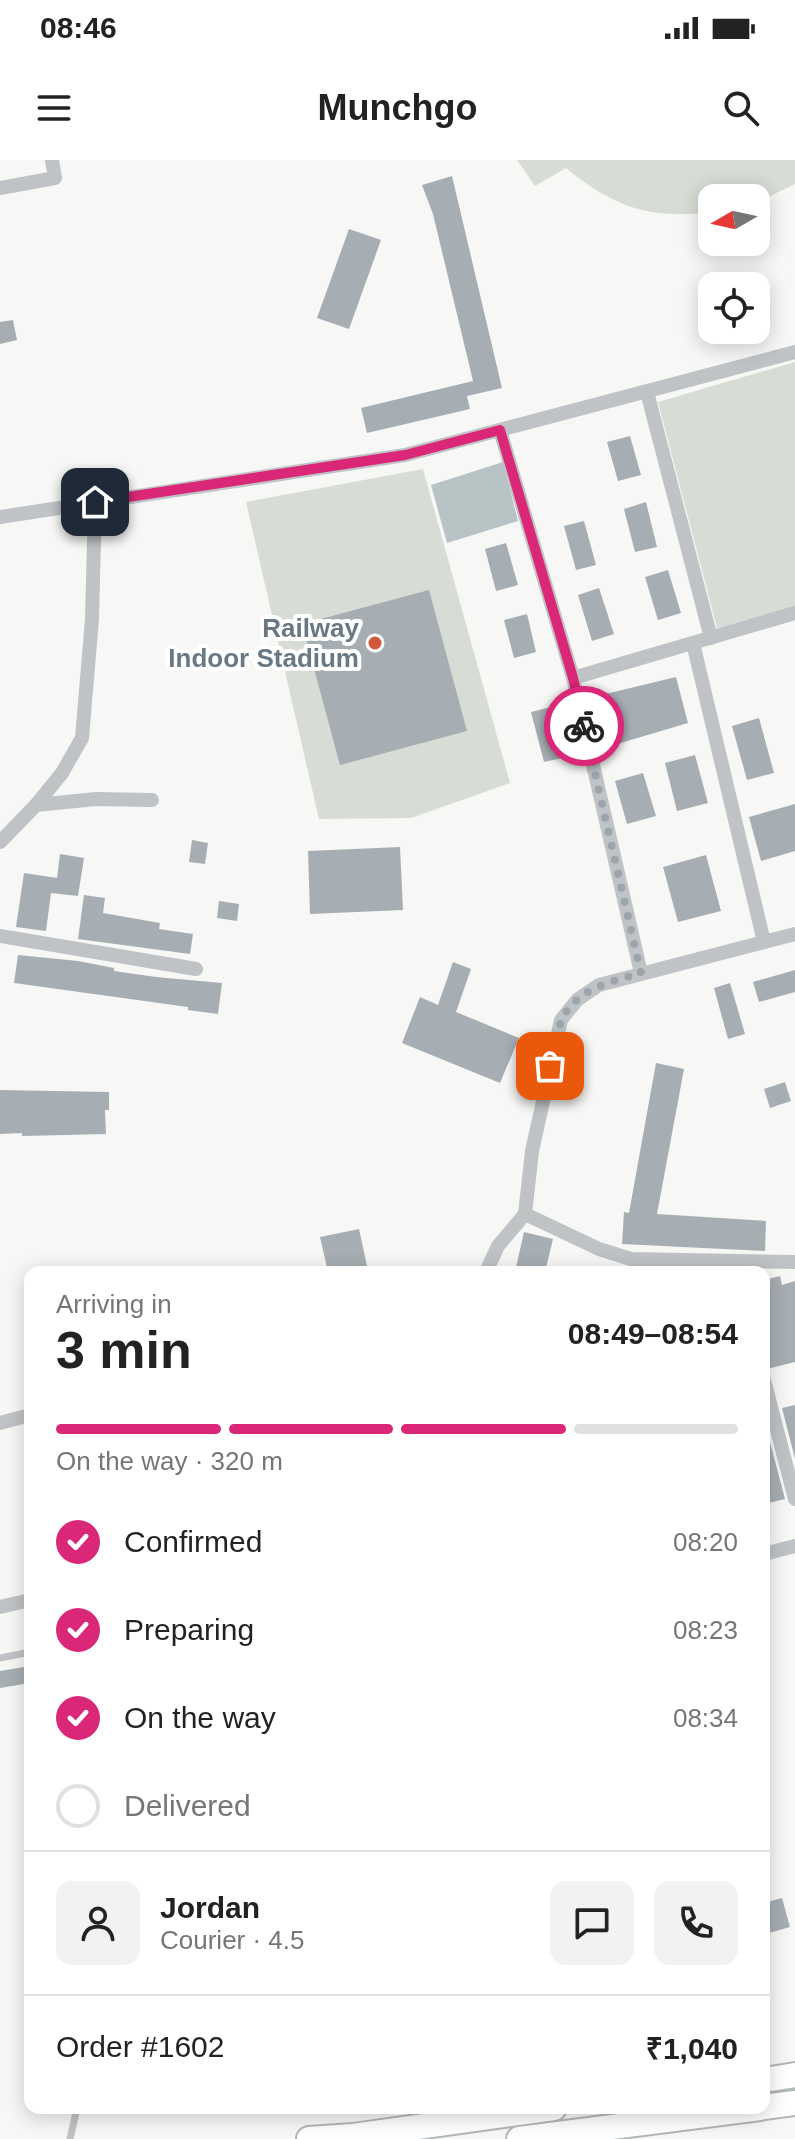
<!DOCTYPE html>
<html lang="en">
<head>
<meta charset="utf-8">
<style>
	body { margin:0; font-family:Helvetica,sans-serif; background:#f2f2f2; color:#222; height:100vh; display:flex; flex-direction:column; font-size:30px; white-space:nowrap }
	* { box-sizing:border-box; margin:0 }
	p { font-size:26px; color:#767676 }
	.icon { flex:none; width:44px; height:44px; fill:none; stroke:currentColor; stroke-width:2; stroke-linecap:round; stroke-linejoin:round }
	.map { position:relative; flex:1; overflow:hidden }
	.details { position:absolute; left:24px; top:1106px; width:746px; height:848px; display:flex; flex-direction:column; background:#fff; border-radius:16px; box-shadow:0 4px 20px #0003 }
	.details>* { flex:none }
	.needle { width:52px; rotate:261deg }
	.fabs { position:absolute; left:698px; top:24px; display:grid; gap:16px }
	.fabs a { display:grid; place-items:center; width:72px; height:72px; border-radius:16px; background:#fff; box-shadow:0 4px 20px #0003; font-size:40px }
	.pin { position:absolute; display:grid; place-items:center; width:68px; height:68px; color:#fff; margin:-34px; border-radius:16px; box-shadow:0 4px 12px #0006 }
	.courier { position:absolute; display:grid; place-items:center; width:80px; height:80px; margin:-40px; border:6px solid #db2777; border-radius:50%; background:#fff; color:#222; box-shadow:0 2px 10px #0007 }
	.overview em { font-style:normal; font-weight:800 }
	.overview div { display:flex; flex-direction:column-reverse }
	.overview { display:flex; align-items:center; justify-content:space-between; height:136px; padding:0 32px }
	h1 { font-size:52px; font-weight:800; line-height:60px }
	.bar { display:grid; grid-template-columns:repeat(4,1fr); gap:12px 8px; align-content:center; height:96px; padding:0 32px }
	.bar i { height:10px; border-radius:6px; background:#e0e0e0 }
	.bar .active { background:#db2777 }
	.bar p { grid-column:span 4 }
	.line { display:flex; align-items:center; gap:20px; padding:0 32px; border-top:2px solid #e0e0e0 }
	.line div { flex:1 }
	.round { display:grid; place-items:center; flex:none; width:84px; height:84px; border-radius:16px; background:#f2f2f2 }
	ol { padding:0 32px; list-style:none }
	li { display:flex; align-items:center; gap:24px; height:88px }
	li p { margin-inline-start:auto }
	li .icon { padding:8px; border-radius:50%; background:#db2777; color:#fff; stroke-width:4 }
	li:last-child { color:#767676 }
	li i { width:44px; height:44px; border:4px solid #e0e0e0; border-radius:50% }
	.status { display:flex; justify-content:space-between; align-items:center; height:56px; padding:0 40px; background:#fff; direction:ltr }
	.status svg { height:22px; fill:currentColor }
	header { display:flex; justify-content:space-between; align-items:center; height:104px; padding:0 32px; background:#fff; font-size:36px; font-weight:800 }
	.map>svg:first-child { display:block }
	.green { fill:#d7dcd4 }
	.water { fill:#b8c3c6 }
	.building { fill:#a7aeb3 }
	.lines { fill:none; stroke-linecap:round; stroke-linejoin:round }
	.primary-casing { stroke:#b2b7ba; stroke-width:28 }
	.service { stroke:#bfc3c6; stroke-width:7 }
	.minor { stroke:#bfc3c6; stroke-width:14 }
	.primary { stroke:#fff; stroke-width:24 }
	.done { stroke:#9ba5ab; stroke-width:8; stroke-dasharray:0 14.4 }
	.route { stroke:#db2777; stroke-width:10 }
	.poi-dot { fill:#d35739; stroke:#fff; stroke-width:3 }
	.labels { text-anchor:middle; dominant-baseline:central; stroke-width:8; stroke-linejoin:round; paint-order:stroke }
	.poi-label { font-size:26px; font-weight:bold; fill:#697983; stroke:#fff; text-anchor:end }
</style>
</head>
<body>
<div class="status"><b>08:46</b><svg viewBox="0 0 49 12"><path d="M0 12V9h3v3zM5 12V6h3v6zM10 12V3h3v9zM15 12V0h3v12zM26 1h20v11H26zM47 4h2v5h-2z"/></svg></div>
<header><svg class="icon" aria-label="menu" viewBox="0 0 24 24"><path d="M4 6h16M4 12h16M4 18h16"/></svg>Munchgo<svg class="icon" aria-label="search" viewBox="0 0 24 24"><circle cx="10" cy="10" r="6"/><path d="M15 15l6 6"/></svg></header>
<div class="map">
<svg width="795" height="1979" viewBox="0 0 795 1979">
	<rect width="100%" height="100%" fill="#f7f7f5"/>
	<g class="green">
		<path d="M 517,0 L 795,0 L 795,24 L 756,43 L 756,38 L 712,38 L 712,52 C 651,60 613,47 566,8 L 535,26 Z"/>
		<polygon points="795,202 795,447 717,468 658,242"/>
		<polygon points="423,309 510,623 411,658 319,659 246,342"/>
	</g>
	<polygon class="water" points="503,302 518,361 447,383 431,325"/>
	<g class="building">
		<polygon points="452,16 502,228 467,236 470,249 367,273 361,248 473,221 433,54 422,25"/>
		<polygon points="349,69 381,80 349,169 317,158"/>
		<polygon points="13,160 17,180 0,184 0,162"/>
		<polygon points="630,276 641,315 618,321 607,282"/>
		<polygon points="646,342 657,387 635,392 624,349"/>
		<polygon points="584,361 596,405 576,410 564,366"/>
		<polygon points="506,383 518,425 496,431 485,389"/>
		<polygon points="668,410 681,453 658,460 645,417"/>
		<polygon points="599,428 614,474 592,481 578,435"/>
		<polygon points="429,430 467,571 340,605 302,464"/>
		<polygon points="527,454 536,492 514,498 504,460"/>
		<polygon points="676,517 688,563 607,587 593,537"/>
		<polygon points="559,545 572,596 544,602 531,552"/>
		<polygon points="759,558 774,613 747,620 732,566"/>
		<polygon points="695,595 708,643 677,651 665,603"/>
		<polygon points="643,613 656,656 627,664 615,621"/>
		<polygon points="795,644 795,691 761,701 749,657"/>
		<polygon points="192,680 208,683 205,704 189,702"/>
		<polygon points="400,687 403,750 310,754 308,691"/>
		<polygon points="60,694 84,698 78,736 51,733 46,771 16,767 24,713 57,718"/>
		<polygon points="706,695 721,751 678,762 663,707"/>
		<polygon points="84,735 105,738 103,753 160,763 159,769 193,774 190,794 78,779"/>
		<polygon points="219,741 239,744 237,761 217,758"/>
		<polygon points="18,795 78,801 114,808 114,811 156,817 222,823 218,854 188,850 188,847 14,823"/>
		<polygon points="453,802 471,809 456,852 519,878 500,923 402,883 420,837 438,845"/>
		<polygon points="795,810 795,832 759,842 753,822"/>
		<polygon points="730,823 745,874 728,879 714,828"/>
		<polygon points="656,903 684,909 657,1054 766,1061 765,1091 622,1084 624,1052 629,1053"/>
		<polygon points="785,922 791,941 770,948 764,929"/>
		<polygon points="0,930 109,932 109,950 105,950 106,974 22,976 22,973 0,974"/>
		<polygon points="359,1069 367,1106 328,1112 320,1077"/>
		<polygon points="524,1072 553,1079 545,1112 515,1112"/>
		<polygon points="780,1116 782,1125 795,1121 795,1202 767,1209 764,1199 764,1120"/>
		<polygon points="795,1245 795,1299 782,1248"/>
		<polygon points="770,1282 785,1339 764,1344 764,1283"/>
		<polygon points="30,1506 30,1523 0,1528 0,1511"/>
		<polygon points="782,1738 790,1767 769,1773 764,1743"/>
	</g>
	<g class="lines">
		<g class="primary-casing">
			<g id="primary">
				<polyline points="764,1920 795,1915"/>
				<polyline points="764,1947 795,1943"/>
				<polyline points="309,1979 353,1976 554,1948"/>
				<polyline points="519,1979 760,1948"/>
			</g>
		</g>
		<g class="service">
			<polyline points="0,1498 30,1492"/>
			<polyline points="70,1979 77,1948"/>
		</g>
		<g class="minor">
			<polyline points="0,28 55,18 52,0"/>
			<polyline points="647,232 711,478"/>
			<polyline points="500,270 573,518 641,813"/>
			<polyline points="0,357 405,295 795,192"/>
			<polyline points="693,483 764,782"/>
			<polyline points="573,518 795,453"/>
			<polyline points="36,645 62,613 82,578 92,459 95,342"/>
			<polyline points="0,682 36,645 96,639 152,640"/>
			<polyline points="0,776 196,809"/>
			<polyline points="525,1054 599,1089 631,1099 795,1102"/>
			<polyline points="486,1112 498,1086 525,1054 532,991 561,860 577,840 599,825 795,774"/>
			<polyline points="764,1220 795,1339"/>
			<polyline points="0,1263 30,1255"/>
			<polyline points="764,1394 795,1386"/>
			<polyline points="0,1447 30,1440"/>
		</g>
		<use href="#primary" class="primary"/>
	</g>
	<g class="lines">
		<path class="done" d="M 550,906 C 554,892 555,876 561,862 C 573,830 612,821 641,813 L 584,566"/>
		<polyline class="route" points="95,342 405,295 500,270 573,518 584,566"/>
	</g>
	<circle class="poi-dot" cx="375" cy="483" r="8"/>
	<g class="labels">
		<g class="poi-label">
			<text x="359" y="468">Railway<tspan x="359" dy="30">Indoor Stadium</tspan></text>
		</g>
	</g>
</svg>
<div class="fabs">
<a><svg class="needle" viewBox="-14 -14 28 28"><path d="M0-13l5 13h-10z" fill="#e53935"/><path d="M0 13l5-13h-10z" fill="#767676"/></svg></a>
<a><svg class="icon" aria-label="locate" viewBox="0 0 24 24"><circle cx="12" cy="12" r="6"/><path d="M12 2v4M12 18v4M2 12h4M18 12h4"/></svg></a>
</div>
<div class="pin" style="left:550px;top:906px;background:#ea580c"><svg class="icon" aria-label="bag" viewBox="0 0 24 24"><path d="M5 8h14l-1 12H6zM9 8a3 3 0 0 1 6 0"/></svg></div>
<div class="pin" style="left:95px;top:342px;background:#1f2937"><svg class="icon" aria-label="home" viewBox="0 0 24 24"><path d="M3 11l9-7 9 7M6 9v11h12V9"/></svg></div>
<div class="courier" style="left:584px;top:566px"><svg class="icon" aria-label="bike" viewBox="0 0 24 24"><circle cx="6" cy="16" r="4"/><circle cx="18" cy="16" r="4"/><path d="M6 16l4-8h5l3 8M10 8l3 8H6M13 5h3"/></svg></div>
<section class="details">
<div class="overview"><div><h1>3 min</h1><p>Arriving in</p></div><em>08:49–08:54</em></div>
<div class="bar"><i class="active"></i><i class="active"></i><i class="active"></i><i></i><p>On the way · 320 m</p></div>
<ol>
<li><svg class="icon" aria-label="check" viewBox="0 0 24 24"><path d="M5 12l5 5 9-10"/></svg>Confirmed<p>08:20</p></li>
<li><svg class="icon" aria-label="check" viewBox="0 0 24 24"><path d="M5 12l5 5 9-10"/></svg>Preparing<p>08:23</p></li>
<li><svg class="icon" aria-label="check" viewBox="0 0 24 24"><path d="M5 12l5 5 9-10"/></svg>On the way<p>08:34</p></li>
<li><i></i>Delivered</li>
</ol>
<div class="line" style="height:144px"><a class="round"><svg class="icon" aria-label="person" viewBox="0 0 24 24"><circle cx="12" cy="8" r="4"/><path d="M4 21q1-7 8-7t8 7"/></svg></a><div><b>Jordan</b><p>Courier · 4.5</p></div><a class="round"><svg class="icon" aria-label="chat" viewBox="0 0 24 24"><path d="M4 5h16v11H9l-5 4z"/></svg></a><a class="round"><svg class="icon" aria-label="phone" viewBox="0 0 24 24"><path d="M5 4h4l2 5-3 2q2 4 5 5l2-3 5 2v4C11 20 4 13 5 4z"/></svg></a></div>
<div class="line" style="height:104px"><div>Order #1602</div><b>₹1,040</b></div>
</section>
</div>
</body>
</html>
